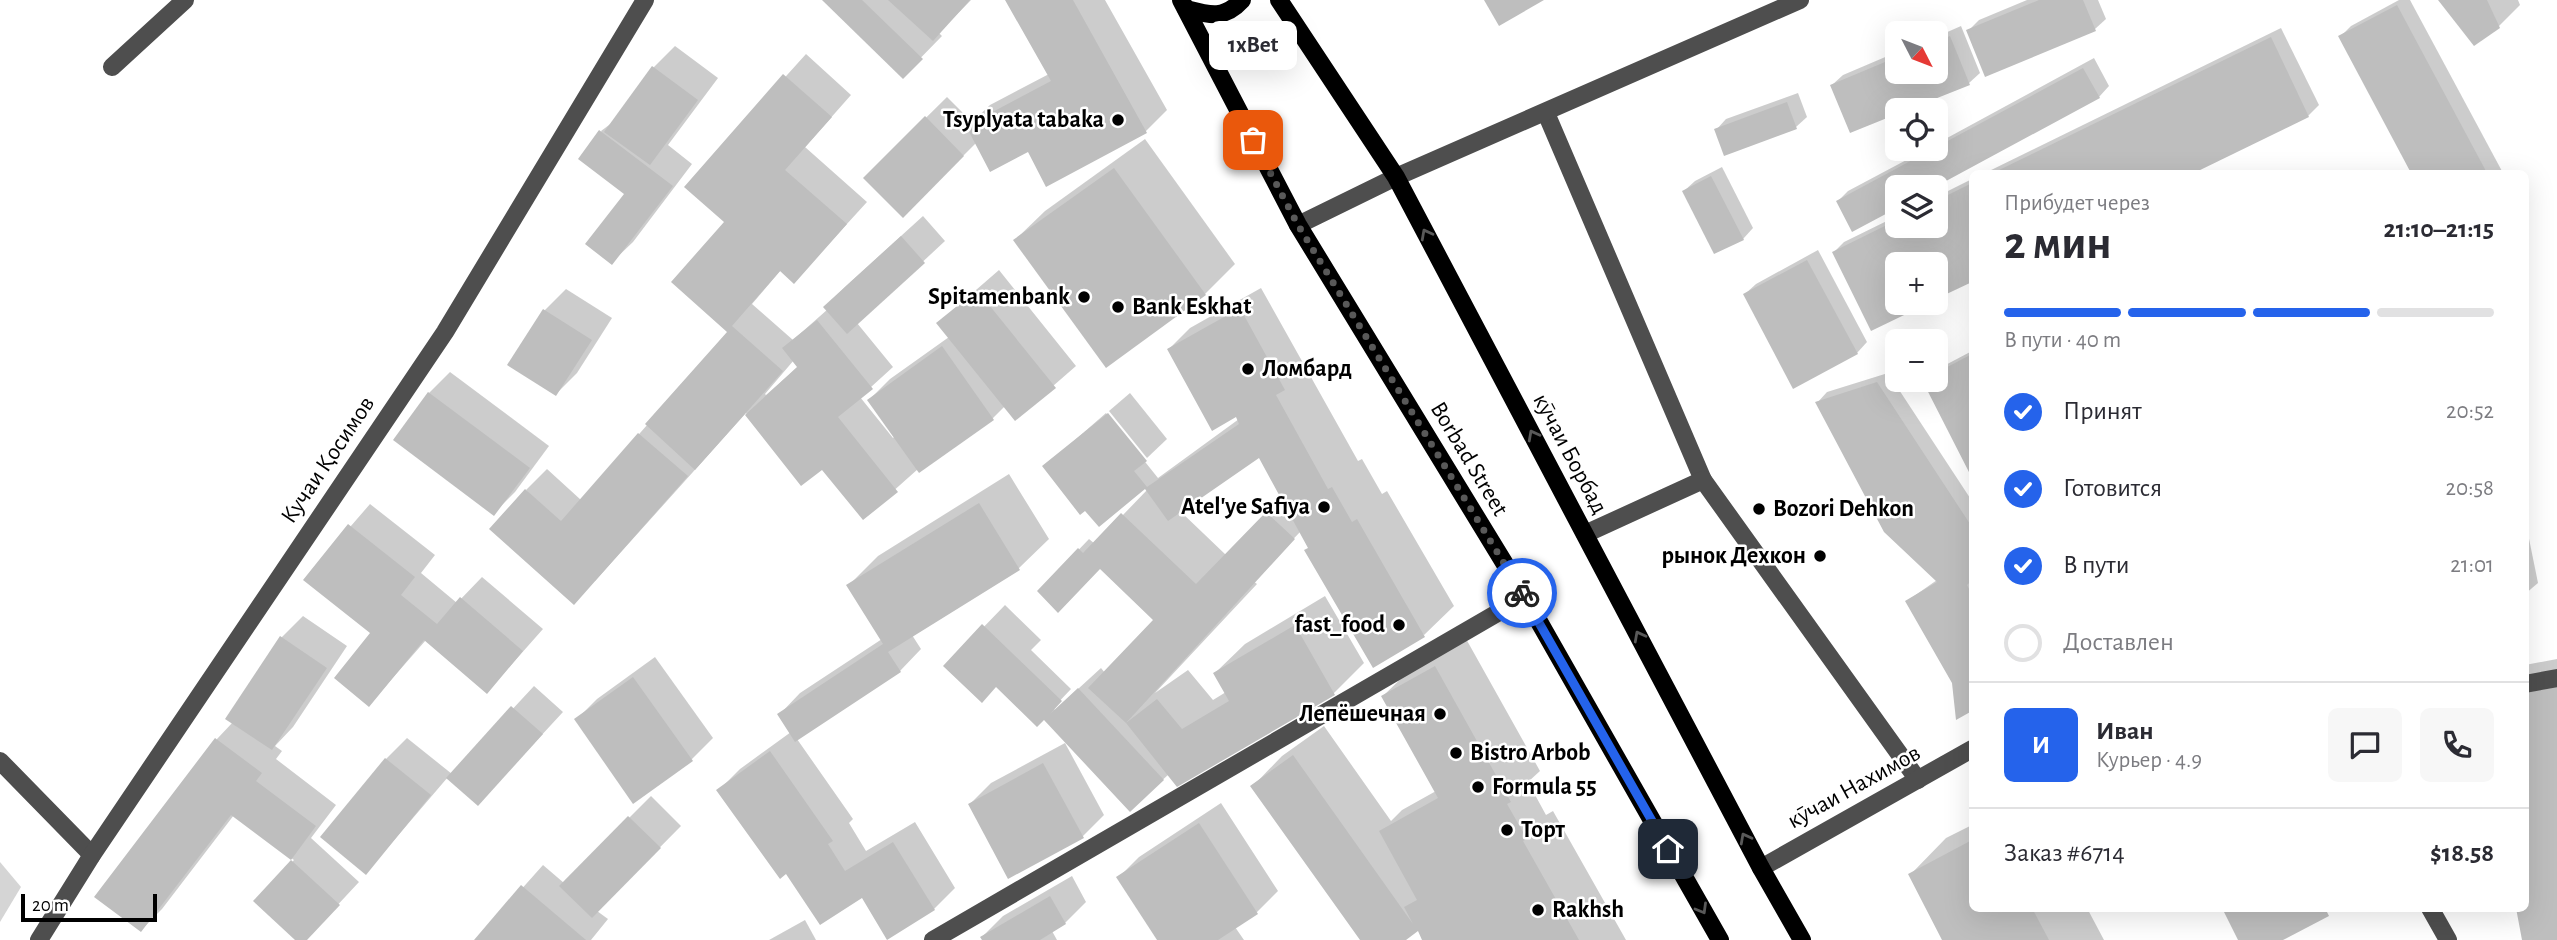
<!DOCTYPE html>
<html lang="ru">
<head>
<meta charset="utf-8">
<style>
	body { margin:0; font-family:"Alegreya Sans",sans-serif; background:#f7f7f7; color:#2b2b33; height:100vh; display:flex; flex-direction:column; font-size:26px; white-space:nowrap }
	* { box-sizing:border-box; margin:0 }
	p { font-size:23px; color:#7c7c81 }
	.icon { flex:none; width:38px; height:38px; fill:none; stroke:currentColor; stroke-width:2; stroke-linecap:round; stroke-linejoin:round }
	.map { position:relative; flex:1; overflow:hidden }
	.side { position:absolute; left:1969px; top:170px; width:560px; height:742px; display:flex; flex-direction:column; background:#fff; border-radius:10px; box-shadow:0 7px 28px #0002 }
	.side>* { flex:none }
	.needle { width:46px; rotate:132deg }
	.fabs { position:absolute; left:1885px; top:21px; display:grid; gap:14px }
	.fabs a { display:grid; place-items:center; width:63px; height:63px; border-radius:10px; background:#fff; box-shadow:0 7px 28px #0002; font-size:35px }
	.scale { position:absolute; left:21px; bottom:18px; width:136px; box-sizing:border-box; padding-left:7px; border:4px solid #000; border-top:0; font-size:19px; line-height:24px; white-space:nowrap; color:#000; -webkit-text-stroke:5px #fff; paint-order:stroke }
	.pin { position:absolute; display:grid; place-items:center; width:60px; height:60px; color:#fff; margin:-30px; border-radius:14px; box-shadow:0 4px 10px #0006 }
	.courier { position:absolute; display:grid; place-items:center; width:70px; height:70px; margin:-35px; border:5px solid #2563eb; border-radius:50%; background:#fff; color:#222; box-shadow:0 2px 9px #0007 }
	.bubble { position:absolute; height:49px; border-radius:10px; background:#fff; box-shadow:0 7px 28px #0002; font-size:23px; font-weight:600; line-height:49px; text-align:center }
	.summary em { font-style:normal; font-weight:600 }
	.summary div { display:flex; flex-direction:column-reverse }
	.summary { display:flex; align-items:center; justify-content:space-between; height:119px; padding:0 35px }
	h1 { font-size:46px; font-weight:600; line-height:52px }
	.bar { display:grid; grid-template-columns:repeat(4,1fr); gap:10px 7px; align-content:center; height:84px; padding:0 35px }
	.bar i { height:9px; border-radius:5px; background:#e1e1e2 }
	.bar .on { background:#2563eb }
	.bar p { grid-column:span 4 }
	.line { display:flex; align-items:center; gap:18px; padding:0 35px; border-top:2px solid #e1e1e2 }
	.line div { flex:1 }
	.round { display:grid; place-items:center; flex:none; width:74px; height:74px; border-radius:10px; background:#f7f7f7 }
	ol { padding:0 35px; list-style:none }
	li { display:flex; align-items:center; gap:21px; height:77px }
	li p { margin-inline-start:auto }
	li .icon { padding:7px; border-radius:50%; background:#2563eb; color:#fff; stroke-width:4 }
	li:last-child { color:#7c7c81 }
	li i { width:38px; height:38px; border:4px solid #e1e1e2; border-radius:50% }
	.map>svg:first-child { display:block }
	.green { fill:#d5d5d5 }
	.shadow { fill:#0003; fill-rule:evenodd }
	.building { fill:#bebebe }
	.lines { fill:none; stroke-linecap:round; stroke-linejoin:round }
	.minor { stroke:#4e4e4e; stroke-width:18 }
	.major { stroke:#000; stroke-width:18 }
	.oneway { stroke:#595959 }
	.done { stroke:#595959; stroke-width:7; stroke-dasharray:0 12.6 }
	.route { stroke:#2563eb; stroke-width:9 }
	.poi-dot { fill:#000; stroke:#fff; stroke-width:2.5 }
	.labels { text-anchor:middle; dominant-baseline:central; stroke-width:5; stroke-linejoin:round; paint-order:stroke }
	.poi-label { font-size:24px; font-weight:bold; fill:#000; stroke:#fff; text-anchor:start }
	.street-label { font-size:24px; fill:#000; stroke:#fff }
</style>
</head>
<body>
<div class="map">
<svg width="2557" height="940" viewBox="0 0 2557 940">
	<rect width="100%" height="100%" fill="#fff"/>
	<polygon class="green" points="0,862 21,887 0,922"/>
	<g class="shadow">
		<polygon points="824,0 971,0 939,33 942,36 903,76"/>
		<polygon points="1007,0 1105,0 1167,110 1146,131 1028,149 977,142 903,216 865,178 947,97 972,122 990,105 1049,74"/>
		<polygon points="2027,0 2098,0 2106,19 2095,29 1968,31 1979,20"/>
		<polygon points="2399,0 2410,0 2503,173 2413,173 2340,37 2351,26"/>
		<polygon points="2440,0 2518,0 2520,5 2499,26"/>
		<polygon points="1961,26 1980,73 1969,83 1897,112 1832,85 1843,75 1897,52 1897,72 1936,72 1936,37"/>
		<polygon points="2281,28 2319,105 2308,116 2190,173 1985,173"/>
		<polygon points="675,46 718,78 668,145 692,164 633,242 611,263 626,194 601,131 613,122 654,67"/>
		<path d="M 806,54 L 851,95 L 805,147 L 867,202 L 794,282 L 781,270 L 752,304 L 793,340 L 828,309 L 825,307 L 846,286 L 923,216 L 945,241 L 857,323 L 893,367 L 860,397 L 893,438 L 895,436 L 869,400 L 890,379 L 949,337 L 938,323 L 999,270 L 1076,366 L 1015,419 L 1005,406 L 993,418 L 918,469 L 863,518 L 822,467 L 801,484 L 746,413 L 595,581 L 526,490 L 547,469 L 581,500 L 729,332 L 726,222 L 686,187 ZM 794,360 L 799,366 L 766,395 L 765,394 Z"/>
		<polygon points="2094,58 2109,86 2099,97 1931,187 1897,187 1897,206 1838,201 1848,191 1927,149 1936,149 1936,144"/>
		<polygon points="1798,93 1807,117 1796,127 1716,130 1726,119"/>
		<polygon points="1145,139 1235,264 1205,294 1015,240 1045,211"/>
		<polygon points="1722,167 1753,228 1743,239 1684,191 1695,181"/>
		<polygon points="1972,179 1972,280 1936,298 1936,264 1897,264 1897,303 1925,303 1871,329 1834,252 1844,242 1897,216 1897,226 1936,226 1936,197"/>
		<polygon points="1818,250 1867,342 1857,353 1745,294 1756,284"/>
		<path d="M 1261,288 L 1358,461 L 1362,459 L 1382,494 L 1387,491 L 1454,606 L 1424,635 L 1310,547 L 1301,531 L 1253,581 L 1257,584 L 1155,693 L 1188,670 L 1213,700 L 1226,692 L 1215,673 L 1245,644 L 1325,596 L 1364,663 L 1334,693 L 1177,784 L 1169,774 L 1130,810 L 1044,717 L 997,686 L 946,666 L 1005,605 L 1041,640 L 1031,650 L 1071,689 L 1053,708 L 1055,710 L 1101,668 L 1105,673 L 1155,620 L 1100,567 L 1039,591 L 1089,539 L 1095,544 L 1148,489 L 1044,467 L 1106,413 L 1158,478 L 1239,419 L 1169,349 L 1190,328 ZM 1259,455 L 1282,497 L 1226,555 L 1180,511 Z"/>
		<polygon points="566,289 612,318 577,373 556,394 545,310"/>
		<polygon points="1972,351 1972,474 1924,380 1936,380 1936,370"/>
		<polygon points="450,372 549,446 515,492 494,513 429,393"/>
		<polygon points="1888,373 1972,501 1972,709 1957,718 1953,682 1907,601 1937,580 1817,403 1827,392"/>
		<polygon points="1130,393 1167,439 1147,458 1109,411"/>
		<polygon points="1009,474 1049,539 1019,568 912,635 921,649 900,671 797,739 853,819 849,823 866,851 915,822 955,888 934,909 862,895 787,872 719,790 740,769 791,732 779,715 800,693 882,639 849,585 878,556"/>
		<polygon points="370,504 435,555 421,573 457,603 482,577 543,629 487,692 426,640 369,705 373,633 305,579"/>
		<polygon points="2525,519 2538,583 2525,594"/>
		<polygon points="303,616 347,646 293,727 275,746 282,751 276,759 336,805 311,838 359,882 305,940 297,940 255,901 294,860 234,815 162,909 141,930 217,739 233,722 282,637"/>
		<polygon points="1465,637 1540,771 1528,782 1546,815 1553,811 1626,940 1424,940 1418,929 1403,940 1362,940 1253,786 1282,756 1324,726 1391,821 1402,810 1436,791 1383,696 1413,667"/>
		<polygon points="655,657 713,738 692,759 634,801 576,720 597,699"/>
		<polygon points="2557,659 2557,940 2524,940 2525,665"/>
		<polygon points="534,686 563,712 478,804 448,777 366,873 386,759 407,738 452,774"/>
		<polygon points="1065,743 1104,815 1083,836 970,804 991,783"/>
		<polygon points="651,796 681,826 597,911 608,919 591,940 476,940 543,865 564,883"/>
		<polygon points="1221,803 1278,891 1257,912 1235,927 1244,940 1159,940 1118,878 1139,857"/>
		<polygon points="1972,825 1972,908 2087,908 2104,940 1944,940 1910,875 1946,838"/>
		<polygon points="1072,876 1086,902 1065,923 1052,931 1057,940 984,940 982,937 1003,916"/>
		<polygon points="2224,908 2334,908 2279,940 2240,940"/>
		<polygon points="805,920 816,940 769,940"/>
	</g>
	<g class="building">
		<polygon points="822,0 862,0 923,59 903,79"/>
		<polygon points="888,0 970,0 933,41"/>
		<polygon points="1005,0 1073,0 1147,133 1046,187 1028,152 990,172 966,126 1051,81"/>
		<polygon points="1484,0 1544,0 1499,26"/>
		<polygon points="2039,0 2083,0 2096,31 1985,77 1966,30"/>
		<polygon points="2438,0 2487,0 2500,28 2474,46"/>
		<polygon points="2397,5 2487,173 2411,173 2338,36"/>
		<polygon points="1950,36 1970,85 1907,110 1897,110 1897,114 1850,133 1830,85 1897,57 1897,72 1936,72 1936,42"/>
		<polygon points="2271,37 2309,117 2194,173 1993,173"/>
		<polygon points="652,66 698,100 650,165 604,132"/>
		<polygon points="2083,68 2100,98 1935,187 1897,187 1897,208 1852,232 1836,201"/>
		<polygon points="783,74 832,117 785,170 847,224 794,284 780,271 732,326 783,371 695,470 645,424 727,332 671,282 724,222 684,187"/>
		<polygon points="1787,102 1797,129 1724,156 1714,129"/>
		<polygon points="925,116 964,156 903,218 863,178"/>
		<polygon points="599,130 673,186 612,265 585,244 624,194 578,159"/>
		<polygon points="1114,168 1206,295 1106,368 1013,240"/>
		<polygon points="1711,176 1744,240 1714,254 1682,191"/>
		<polygon points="1972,183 1972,282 1936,299 1936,264 1897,264 1897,303 1929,303 1871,331 1832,252 1897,220 1897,226 1936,226 1936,201"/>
		<polygon points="901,236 925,263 847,334 823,307"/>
		<polygon points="1807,260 1858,354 1793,389 1743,294"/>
		<polygon points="977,290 1056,388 1015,421 936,323"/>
		<polygon points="1240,308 1285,390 1276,395 1328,489 1332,487 1352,522 1357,519 1425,637 1373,668 1304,550 1308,548 1259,458 1168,521 1145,489 1099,527 1085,511 1080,515 1042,466 1108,413 1147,461 1134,471 1147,487 1239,424 1236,417 1212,431 1167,349"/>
		<polygon points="543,309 592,340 556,396 507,365"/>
		<polygon points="817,320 873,389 838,417 898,492 863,520 822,470 801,486 745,415 797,367 782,348"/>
		<polygon points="942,346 994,420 919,473 867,400"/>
		<polygon points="1972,354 1972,478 1922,380 1936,380 1936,373"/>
		<polygon points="1877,382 1972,527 1972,580 1967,585 1972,595 1972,711 1956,720 1952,683 1905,601 1937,582 1884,532 1815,402"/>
		<polygon points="428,392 530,468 494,516 393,440"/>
		<polygon points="638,433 688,476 574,605 489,529 525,489 561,521"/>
		<polygon points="979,503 1020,570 888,652 901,672 795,742 777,714 883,644 846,585"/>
		<polygon points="1266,512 1295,539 1126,723 1157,699 1182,729 1229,701 1213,673 1295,625 1335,695 1177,787 1126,723 1088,688 1153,620 1100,569 1058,613 1037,591 1078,548 1083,553 1121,513 1196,584"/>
		<polygon points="348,524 415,577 401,595 437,624 460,597 523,651 487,694 424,640 369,707 334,678 370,633 303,580"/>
		<polygon points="982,624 1062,701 1050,714 1078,688 1164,780 1130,812 1044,720 1037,727 996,687 982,703 943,666"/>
		<polygon points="280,636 327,668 272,750 225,719"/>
		<polygon points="1435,666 1511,802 1507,804 1527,839 1523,841 1579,940 1422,940 1418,931 1406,940 1360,940 1250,786 1293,755 1413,924 1404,907 1417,900 1379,831 1438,798 1381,696"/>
		<polygon points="633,677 693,761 633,804 574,719"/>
		<polygon points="2557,687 2557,940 2522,940 2516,908 2525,908 2525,693"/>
		<polygon points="511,706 543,734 478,806 446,778"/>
		<polygon points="215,738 262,773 256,781 316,826 291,860 231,815 141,932 94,897"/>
		<polygon points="770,751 833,841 828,844 845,871 893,842 935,910 887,940 862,898 820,925 786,874 780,879 716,790"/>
		<polygon points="385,758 431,795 366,875 320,837"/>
		<polygon points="1043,763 1084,838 1008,879 968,804"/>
		<polygon points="628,816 661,848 592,918 559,886"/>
		<polygon points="1199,823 1258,914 1218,940 1157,940 1116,877"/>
		<polygon points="1972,840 1972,908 2032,908 2049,940 1942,940 1908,874"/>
		<polygon points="291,860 340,905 307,940 295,940 253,901"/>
		<polygon points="521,885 586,940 474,940"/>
		<polygon points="1050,896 1066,924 1040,940 982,940 980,937"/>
		<polygon points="2222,908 2325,908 2329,916 2283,940 2238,940"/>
	</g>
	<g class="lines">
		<g class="minor">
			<polyline points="112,67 185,0"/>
			<polyline points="1546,113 1703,480"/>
			<polyline points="1298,225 1396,177 1800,0"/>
			<polyline points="1585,534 1703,480 1918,780"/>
			<polyline points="2525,684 2557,678"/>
			<polyline points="0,761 92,855"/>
			<polyline points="1761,868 1972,749"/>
			<polyline points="2430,908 2448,940"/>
			<polyline points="39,940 92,855 445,332 645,0"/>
			<polyline points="933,940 1525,597"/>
		</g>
		<g class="major">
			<polyline points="1181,0 1298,225 1525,597 1720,940"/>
			<polyline points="1279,0 1396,177 1761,868 1802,940"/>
			<path d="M 1186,9 C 1209,15 1224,20 1242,0"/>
		</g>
	</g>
	<defs><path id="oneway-chevron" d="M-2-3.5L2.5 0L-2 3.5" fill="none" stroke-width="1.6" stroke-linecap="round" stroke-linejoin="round" transform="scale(1.75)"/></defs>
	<g class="oneway">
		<use href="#oneway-chevron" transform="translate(1426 234) rotate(-118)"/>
		<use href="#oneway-chevron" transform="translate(1533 435) rotate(-118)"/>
		<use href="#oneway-chevron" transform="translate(1639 636) rotate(-118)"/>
		<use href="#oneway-chevron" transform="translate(1745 838) rotate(-118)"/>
		<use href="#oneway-chevron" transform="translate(1702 909) rotate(60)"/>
	</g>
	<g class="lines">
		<polyline class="done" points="1253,140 1298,225 1522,593"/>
		<polyline class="route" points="1522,593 1668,849"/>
	</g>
	<g class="poi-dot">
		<circle cx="1118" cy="120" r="7"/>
		<circle cx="1084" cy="297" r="7"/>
		<circle cx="1118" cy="307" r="7"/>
		<circle cx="1248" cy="369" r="7"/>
		<circle cx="1324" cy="507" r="7"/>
		<circle cx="1759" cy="509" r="7"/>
		<circle cx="1820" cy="556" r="7"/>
		<circle cx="1399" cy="625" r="7"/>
		<circle cx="1440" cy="714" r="7"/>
		<circle cx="1456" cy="753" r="7"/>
		<circle cx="1478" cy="787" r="7"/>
		<circle cx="1507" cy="830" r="7"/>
		<circle cx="1538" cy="910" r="7"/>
	</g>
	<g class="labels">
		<g class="poi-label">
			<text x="1104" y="120" text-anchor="end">Tsyplyata tabaka</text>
			<text x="1070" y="297" text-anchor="end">Spitamenbank</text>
			<text x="1132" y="307">Bank Eskhat</text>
			<text x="1262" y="369">Ломбард</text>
			<text x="1310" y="507" text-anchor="end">Atel'ye Safiya</text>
			<text x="1773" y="509">Bozori Dehkon</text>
			<text x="1806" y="556" text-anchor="end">рынок Дехкон</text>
			<text x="1385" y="625" text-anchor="end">fast_food</text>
			<text x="1426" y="714" text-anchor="end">Лепёшечная</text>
			<text x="1470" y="753">Bistro Arbob</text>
			<text x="1492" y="787">Formula 55</text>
			<text x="1521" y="830">Торт</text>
			<text x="1552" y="910">Rakhsh</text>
		</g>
		<g class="street-label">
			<text transform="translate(1570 454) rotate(62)">кӯчаи Борбад</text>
			<text transform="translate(1469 459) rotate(59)">Borbad Street</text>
			<text transform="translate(328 460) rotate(-56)">Кучаи Қосимов</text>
			<text transform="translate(1854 787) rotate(-29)">кӯчаи Нахимов</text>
		</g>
	</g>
</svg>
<div class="fabs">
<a><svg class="needle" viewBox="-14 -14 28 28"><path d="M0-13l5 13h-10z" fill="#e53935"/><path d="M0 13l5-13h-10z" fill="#7c7c81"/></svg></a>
<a><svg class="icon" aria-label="locate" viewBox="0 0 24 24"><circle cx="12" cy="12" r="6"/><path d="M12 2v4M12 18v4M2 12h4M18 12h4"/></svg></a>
<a><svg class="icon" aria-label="layers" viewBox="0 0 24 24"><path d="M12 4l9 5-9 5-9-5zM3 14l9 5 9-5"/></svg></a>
<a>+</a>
<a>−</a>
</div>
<div class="scale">20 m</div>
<div class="pin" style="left:1253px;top:140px;background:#ea580c"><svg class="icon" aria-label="bag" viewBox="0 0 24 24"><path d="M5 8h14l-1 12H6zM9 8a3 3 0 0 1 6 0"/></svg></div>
<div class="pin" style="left:1668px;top:849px;background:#1f2937"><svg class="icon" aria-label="home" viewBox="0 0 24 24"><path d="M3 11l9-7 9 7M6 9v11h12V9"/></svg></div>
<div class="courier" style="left:1522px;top:593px"><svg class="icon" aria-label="bike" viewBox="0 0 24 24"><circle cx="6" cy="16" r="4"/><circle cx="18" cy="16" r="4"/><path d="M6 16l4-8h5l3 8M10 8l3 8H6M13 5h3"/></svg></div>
<div class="bubble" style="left:1209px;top:21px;width:88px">1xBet</div>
<section class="side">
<div class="summary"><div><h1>2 мин</h1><p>Прибудет через</p></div><em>21:10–21:15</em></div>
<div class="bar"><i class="on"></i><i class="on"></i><i class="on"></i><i></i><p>В пути · 40 m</p></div>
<ol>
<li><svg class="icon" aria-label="check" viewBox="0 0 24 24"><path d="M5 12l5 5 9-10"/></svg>Принят<p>20:52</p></li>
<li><svg class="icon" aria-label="check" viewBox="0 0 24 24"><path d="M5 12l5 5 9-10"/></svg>Готовится<p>20:58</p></li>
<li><svg class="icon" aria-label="check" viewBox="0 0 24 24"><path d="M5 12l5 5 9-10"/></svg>В пути<p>21:01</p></li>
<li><i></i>Доставлен</li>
</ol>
<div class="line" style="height:126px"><b class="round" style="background:#2563eb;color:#fff">И</b><div><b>Иван</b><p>Курьер · 4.9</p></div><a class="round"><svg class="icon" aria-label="chat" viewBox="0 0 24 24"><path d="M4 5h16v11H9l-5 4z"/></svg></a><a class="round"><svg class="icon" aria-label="phone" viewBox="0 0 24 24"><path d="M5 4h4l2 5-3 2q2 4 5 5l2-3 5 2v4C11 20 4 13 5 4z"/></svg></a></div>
<div class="line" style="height:91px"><div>Заказ #6714</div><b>$18.58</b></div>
</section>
</div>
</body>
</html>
